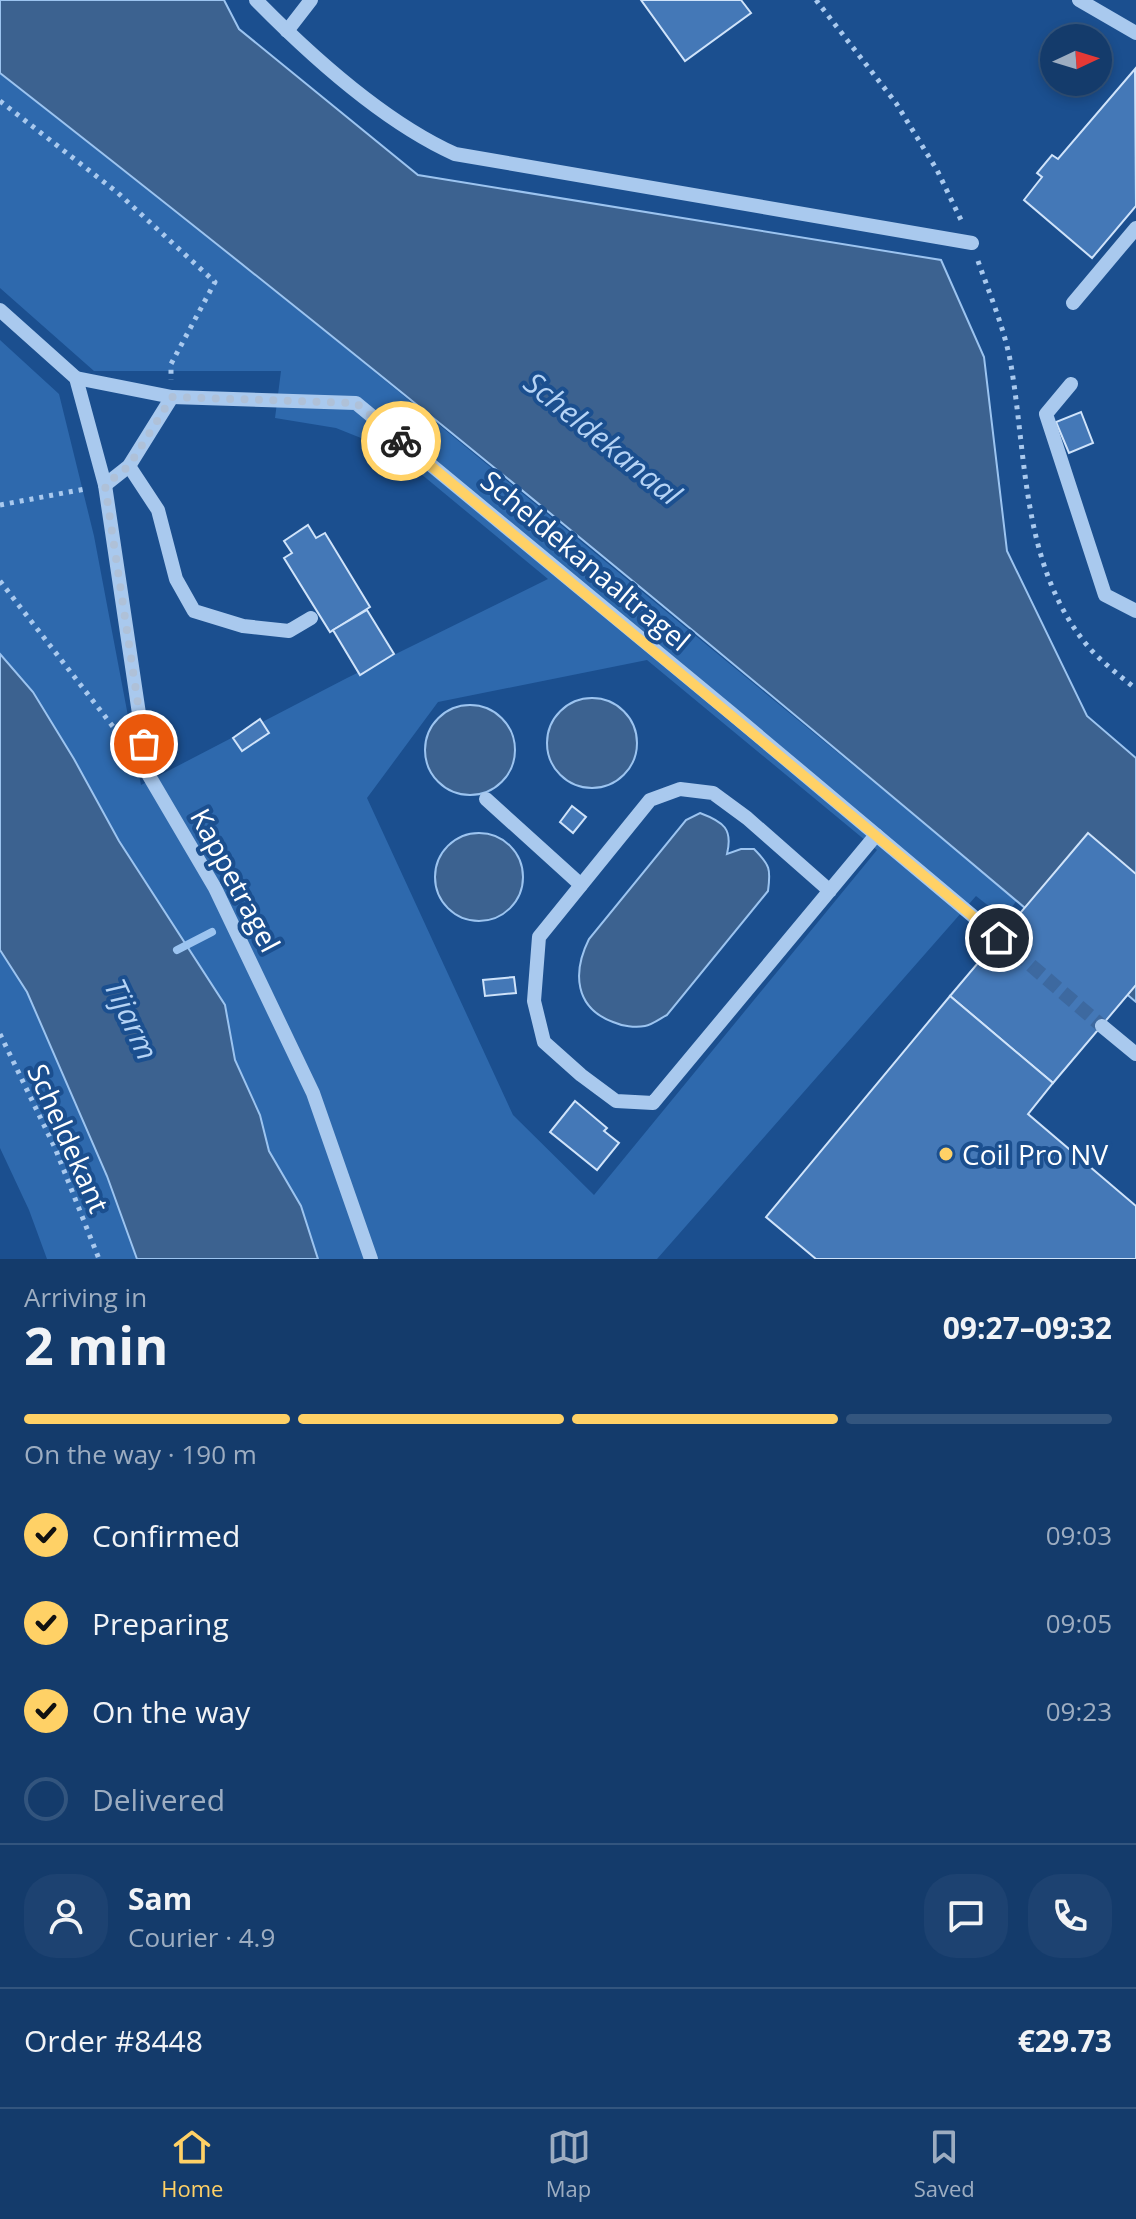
<!DOCTYPE html>
<html lang="en">
<head>
<meta charset="utf-8">
<style>
	body { margin:0; font-family:"Open Sans",sans-serif; background:#1d4271; color:#f1f3f6; height:100vh; display:flex; flex-direction:column; font-size:30px; white-space:nowrap }
	* { box-sizing:border-box; margin:0 }
	p { font-size:26px; color:#9dadc1 }
	.icon { flex:none; width:44px; height:44px; fill:none; stroke:currentColor; stroke-width:2; stroke-linecap:round; stroke-linejoin:round }
	.map { position:relative; height:1259px; overflow:hidden }
	.sheet { display:flex; flex-direction:column; background:#143b6b; flex:1 }
	.sheet>* { flex:none }
	.needle { width:52px; rotate:86deg }
	.tools { position:absolute; left:1040px; top:24px; display:grid; gap:16px }
	.tools a { display:grid; place-items:center; width:72px; height:72px; border-radius:50%; background:#143b6b; box-shadow:0 4px 12px #0003,0 0 0 2px #33557e; font-size:40px }
	.pin { position:absolute; display:grid; place-items:center; width:68px; height:68px; color:#fff; margin:-34px; border:4px solid #fff; border-radius:50%; box-shadow:0 2px 8px #0007 }
	.courier { position:absolute; display:grid; place-items:center; width:80px; height:80px; margin:-40px; border:6px solid #ffd166; border-radius:50%; background:#fff; color:#222; box-shadow:0 2px 10px #0007 }
	.summary em { font-style:normal; font-weight:700 }
	.summary div { display:flex; flex-direction:column-reverse }
	.summary { display:flex; align-items:center; justify-content:space-between; height:136px; padding:0 24px }
	h1 { font-size:52px; font-weight:700; line-height:60px }
	.bar { display:grid; grid-template-columns:repeat(4,1fr); gap:12px 8px; align-content:center; height:96px; padding:0 24px }
	.bar i { height:10px; border-radius:6px; background:#33557e }
	.bar .on { background:#ffd166 }
	.bar p { grid-column:span 4 }
	.line { display:flex; align-items:center; gap:20px; padding:0 24px; border-top:2px solid #33557e }
	.line div { flex:1 }
	.round { display:grid; place-items:center; flex:none; width:84px; height:84px; border-radius:32px; background:#1d4271 }
	ol { padding:0 24px; list-style:none }
	li { display:flex; align-items:center; gap:24px; height:88px }
	li p { margin-inline-start:auto }
	li .icon { padding:8px; border-radius:50%; background:#ffd166; color:#111; stroke-width:4 }
	li:last-child { color:#9dadc1 }
	li i { width:44px; height:44px; border:4px solid #33557e; border-radius:50% }
	.tab-bar { display:flex; justify-content:space-around; align-items:center; height:112px; border-top:2px solid #33557e; background:#143b6b; font-size:22px; color:#9dadc1 }
	.tab-bar a { display:grid; justify-items:center; gap:4px }
	.tab-bar .on { color:#ffd166 }
	.map>svg:first-child { display:block }
	.green { fill:#2e69ad; fill-rule:evenodd }
	.water { fill:#3c6290; stroke:#9cc4f0; stroke-width:2 }
	.lines { fill:none; stroke-linecap:round; stroke-linejoin:round }
	.stream { stroke:#9cc4f0; stroke-width:8 }
	.building { fill:#4478b7; stroke:#cfe3fa; stroke-width:2 }
	.minor-tunnel { stroke:#3d69a0; stroke-width:14; stroke-dasharray:14 7; stroke-linecap:butt }
	.path { stroke:#a9c9ee; stroke-width:5; stroke-dasharray:4 6; stroke-linecap:butt }
	.minor { stroke:#a9c9ee; stroke-width:14 }
	.done { stroke:#afc1d8; stroke-width:8; stroke-dasharray:0 14.4 }
	.route { stroke:#ffd166; stroke-width:10 }
	.poi-dot { fill:#ffd166; stroke:#1b4f8f; stroke-width:3 }
	.labels { text-anchor:middle; dominant-baseline:central; stroke-width:8; stroke-linejoin:round; paint-order:stroke }
	.street-label { font-size:28px; fill:#fff; stroke:#1b4f8f }
	.poi-label { font-size:28px; fill:#fff; stroke:#1b4f8f; text-anchor:start }
	.water-label { font-size:30px; font-style:italic; fill:#b5d3f5; stroke:#1b4f8f }
</style>
</head>
<body>
<div class="map">
<svg width="1136" height="1259" viewBox="0 0 1136 1259">
	<rect width="100%" height="100%" fill="#1b4f8f"/>
	<g class="green">
		<path d="M 0,73 L 337,341 L 1017,900 L 1004,918 L 976,896 L 657,1259 L 318,1259 L 301,1206 L 269,1150 L 260,1115 L 235,1060 L 225,1005 L 119,841 L 74,759 L 33,692 L 0,654 L 0,340 L 59,394 L 94,536 L 141,785 L 347,678 L 548,579 L 409,464 L 376,444 L 336,428 L 275,418 L 281,371 L 94,371 L 0,288 ZM 647,660 L 877,850 L 594,1195 L 513,1115 L 367,798 L 438,702 Z"/>
		<polygon points="0,950 27,992 107,1176 137,1259 47,1259 29,1210 0,1148"/>
	</g>
	<g class="water">
		<path d="M 0,0 L 224,0 L 239,29 L 418,175 L 941,260 L 984,357 L 1007,551 L 1087,716 L 1136,758 L 1136,1002 C 763,685 385,374 0,73 Z"/>
		<polygon points="0,654 33,692 74,759 119,841 225,1005 235,1060 260,1115 269,1151 301,1206 318,1259 137,1259 107,1176 27,992 0,950"/>
		<circle cx="592" cy="743" r="45"/>
		<circle cx="470" cy="750" r="45"/>
		<path d="M 700,813 C 724,822 733,829 727,854 L 741,849 L 754,849 C 770,865 771,869 768,891 L 667,1015 C 661,1018 652,1025 645,1026 C 635,1028 622,1026 613,1022 C 575,1008 572,973 589,939 L 686,820 Z"/>
		<circle cx="479" cy="877" r="44"/>
	</g>
	<g class="lines">
		<polyline class="stream" points="177,950 212,932"/>
	</g>
	<g class="building">
		<polygon points="641,0 741,0 751,13 685,61"/>
		<polygon points="1135,69 1136,206 1092,258 1024,200 1042,177 1037,173 1052,155 1058,159"/>
		<polygon points="1081,412 1093,443 1069,453 1056,422"/>
		<polygon points="308,525 316,538 325,533 370,607 330,632 284,558 292,553 284,541"/>
		<polygon points="367,610 394,654 360,675 333,630"/>
		<polygon points="260,719 269,733 242,751 233,738"/>
		<polygon points="572,806 586,817 573,833 560,822"/>
		<polygon points="1088,833 1136,874 1136,985 1053,1083 950,996"/>
		<polygon points="514,977 516,993 485,996 483,980"/>
		<polygon points="950,996 1053,1083 1028,1114 1136,1206 1136,1259 816,1259 766,1217"/>
		<polygon points="575,1101 607,1128 604,1131 619,1143 597,1170 550,1132"/>
	</g>
	<g class="lines">
		<polyline class="minor-tunnel" points="999,938 1102,1026"/>
		<g class="path">
			<polyline points="816,0 896,103 937,170 962,222"/>
			<polyline points="0,101 118,193 215,282 171,364 171,380"/>
			<path d="M 978,261 C 990,295 1005,330 1011,365 C 1027,460 1022,565 1086,644 C 1100,661 1119,675 1136,689"/>
			<polyline points="0,505 85,489"/>
			<polyline points="0,581 121,737"/>
			<polyline points="0,1034 55,1148 99,1259"/>
		</g>
		<g class="minor">
			<path d="M 256,0 C 310,55 384,122 455,154 L 972,243"/>
			<polyline points="1079,0 1136,33"/>
			<polyline points="287,31 311,0"/>
			<polyline points="1073,303 1136,228"/>
			<polyline points="0,310 76,378 105,485 148,774 215,888 313,1093 371,1259"/>
			<polyline points="76,378 172,397 356,403 731,713 999,938"/>
			<polyline points="1071,384 1046,414 1105,595 1136,611"/>
			<polyline points="129,466 158,510 176,579 194,611 243,626 289,631 311,618"/>
			<polyline points="105,485 129,466 172,397"/>
			<polyline points="486,799 581,885"/>
			<polyline points="830,891 747,818 713,793 680,789 650,800 539,937 534,1001 544,1042 581,1075 616,1101 653,1103 876,835"/>
			<polyline points="1102,1026 1136,1054"/>
		</g>
	</g>
	<g class="lines">
		<polyline class="done" points="144,744 105,485 129,466 172,397 356,403 401,441"/>
		<polyline class="route" points="401,441 999,938"/>
	</g>
	<circle class="poi-dot" cx="946" cy="1154" r="8"/>
	<g class="labels">
		<g class="street-label">
			<text transform="translate(586 560) rotate(40)">Scheldekanaaltragel</text>
			<text transform="translate(236 880) rotate(62)">Kappetragel</text>
			<text transform="translate(69 1138) rotate(66)">Scheldekant</text>
		</g>
		<g class="poi-label">
			<text x="962" y="1154">Coil Pro NV</text>
		</g>
		<g class="water-label">
			<text transform="translate(603 438) rotate(39)">Scheldekanaal</text>
			<text transform="translate(132 1019) rotate(65)">Tijarm</text>
		</g>
	</g>
</svg>
<div class="tools">
<a><svg class="needle" viewBox="-14 -14 28 28"><path d="M0-13l5 13h-10z" fill="#e53935"/><path d="M0 13l5-13h-10z" fill="#9dadc1"/></svg></a>
</div>
<div class="pin" style="left:144px;top:744px;background:#ea580c"><svg class="icon" aria-label="bag" viewBox="0 0 24 24"><path d="M5 8h14l-1 12H6zM9 8a3 3 0 0 1 6 0"/></svg></div>
<div class="pin" style="left:999px;top:938px;background:#1f2937"><svg class="icon" aria-label="home" viewBox="0 0 24 24"><path d="M3 11l9-7 9 7M6 9v11h12V9"/></svg></div>
<div class="courier" style="left:401px;top:441px"><svg class="icon" aria-label="bike" viewBox="0 0 24 24"><circle cx="6" cy="16" r="4"/><circle cx="18" cy="16" r="4"/><path d="M6 16l4-8h5l3 8M10 8l3 8H6M13 5h3"/></svg></div>
</div>
<section class="sheet">
<div class="summary"><div><h1>2 min</h1><p>Arriving in</p></div><em>09:27–09:32</em></div>
<div class="bar"><i class="on"></i><i class="on"></i><i class="on"></i><i></i><p>On the way · 190 m</p></div>
<ol>
<li><svg class="icon" aria-label="check" viewBox="0 0 24 24"><path d="M5 12l5 5 9-10"/></svg>Confirmed<p>09:03</p></li>
<li><svg class="icon" aria-label="check" viewBox="0 0 24 24"><path d="M5 12l5 5 9-10"/></svg>Preparing<p>09:05</p></li>
<li><svg class="icon" aria-label="check" viewBox="0 0 24 24"><path d="M5 12l5 5 9-10"/></svg>On the way<p>09:23</p></li>
<li><i></i>Delivered</li>
</ol>
<div class="line" style="height:144px"><a class="round"><svg class="icon" aria-label="person" viewBox="0 0 24 24"><circle cx="12" cy="8" r="4"/><path d="M4 21q1-7 8-7t8 7"/></svg></a><div><b>Sam</b><p>Courier · 4.9</p></div><a class="round"><svg class="icon" aria-label="chat" viewBox="0 0 24 24"><path d="M4 5h16v11H9l-5 4z"/></svg></a><a class="round"><svg class="icon" aria-label="phone" viewBox="0 0 24 24"><path d="M5 4h4l2 5-3 2q2 4 5 5l2-3 5 2v4C11 20 4 13 5 4z"/></svg></a></div>
<div class="line" style="height:104px"><div>Order #8448</div><b>€29.73</b></div>
</section>
<nav class="tab-bar">
<a class="on"><svg class="icon" aria-label="home" viewBox="0 0 24 24"><path d="M3 11l9-7 9 7M6 9v11h12V9"/></svg>Home</a>
<a><svg class="icon" aria-label="map" viewBox="0 0 24 24"><path d="M3 6l6-2 6 2 6-2v14l-6 2-6-2-6 2zM9 4v14M15 6v14"/></svg>Map</a>
<a><svg class="icon" aria-label="saved" viewBox="0 0 24 24"><path d="M7 4h10v16l-5-4-5 4z"/></svg>Saved</a>
</nav>
</body>
</html>
